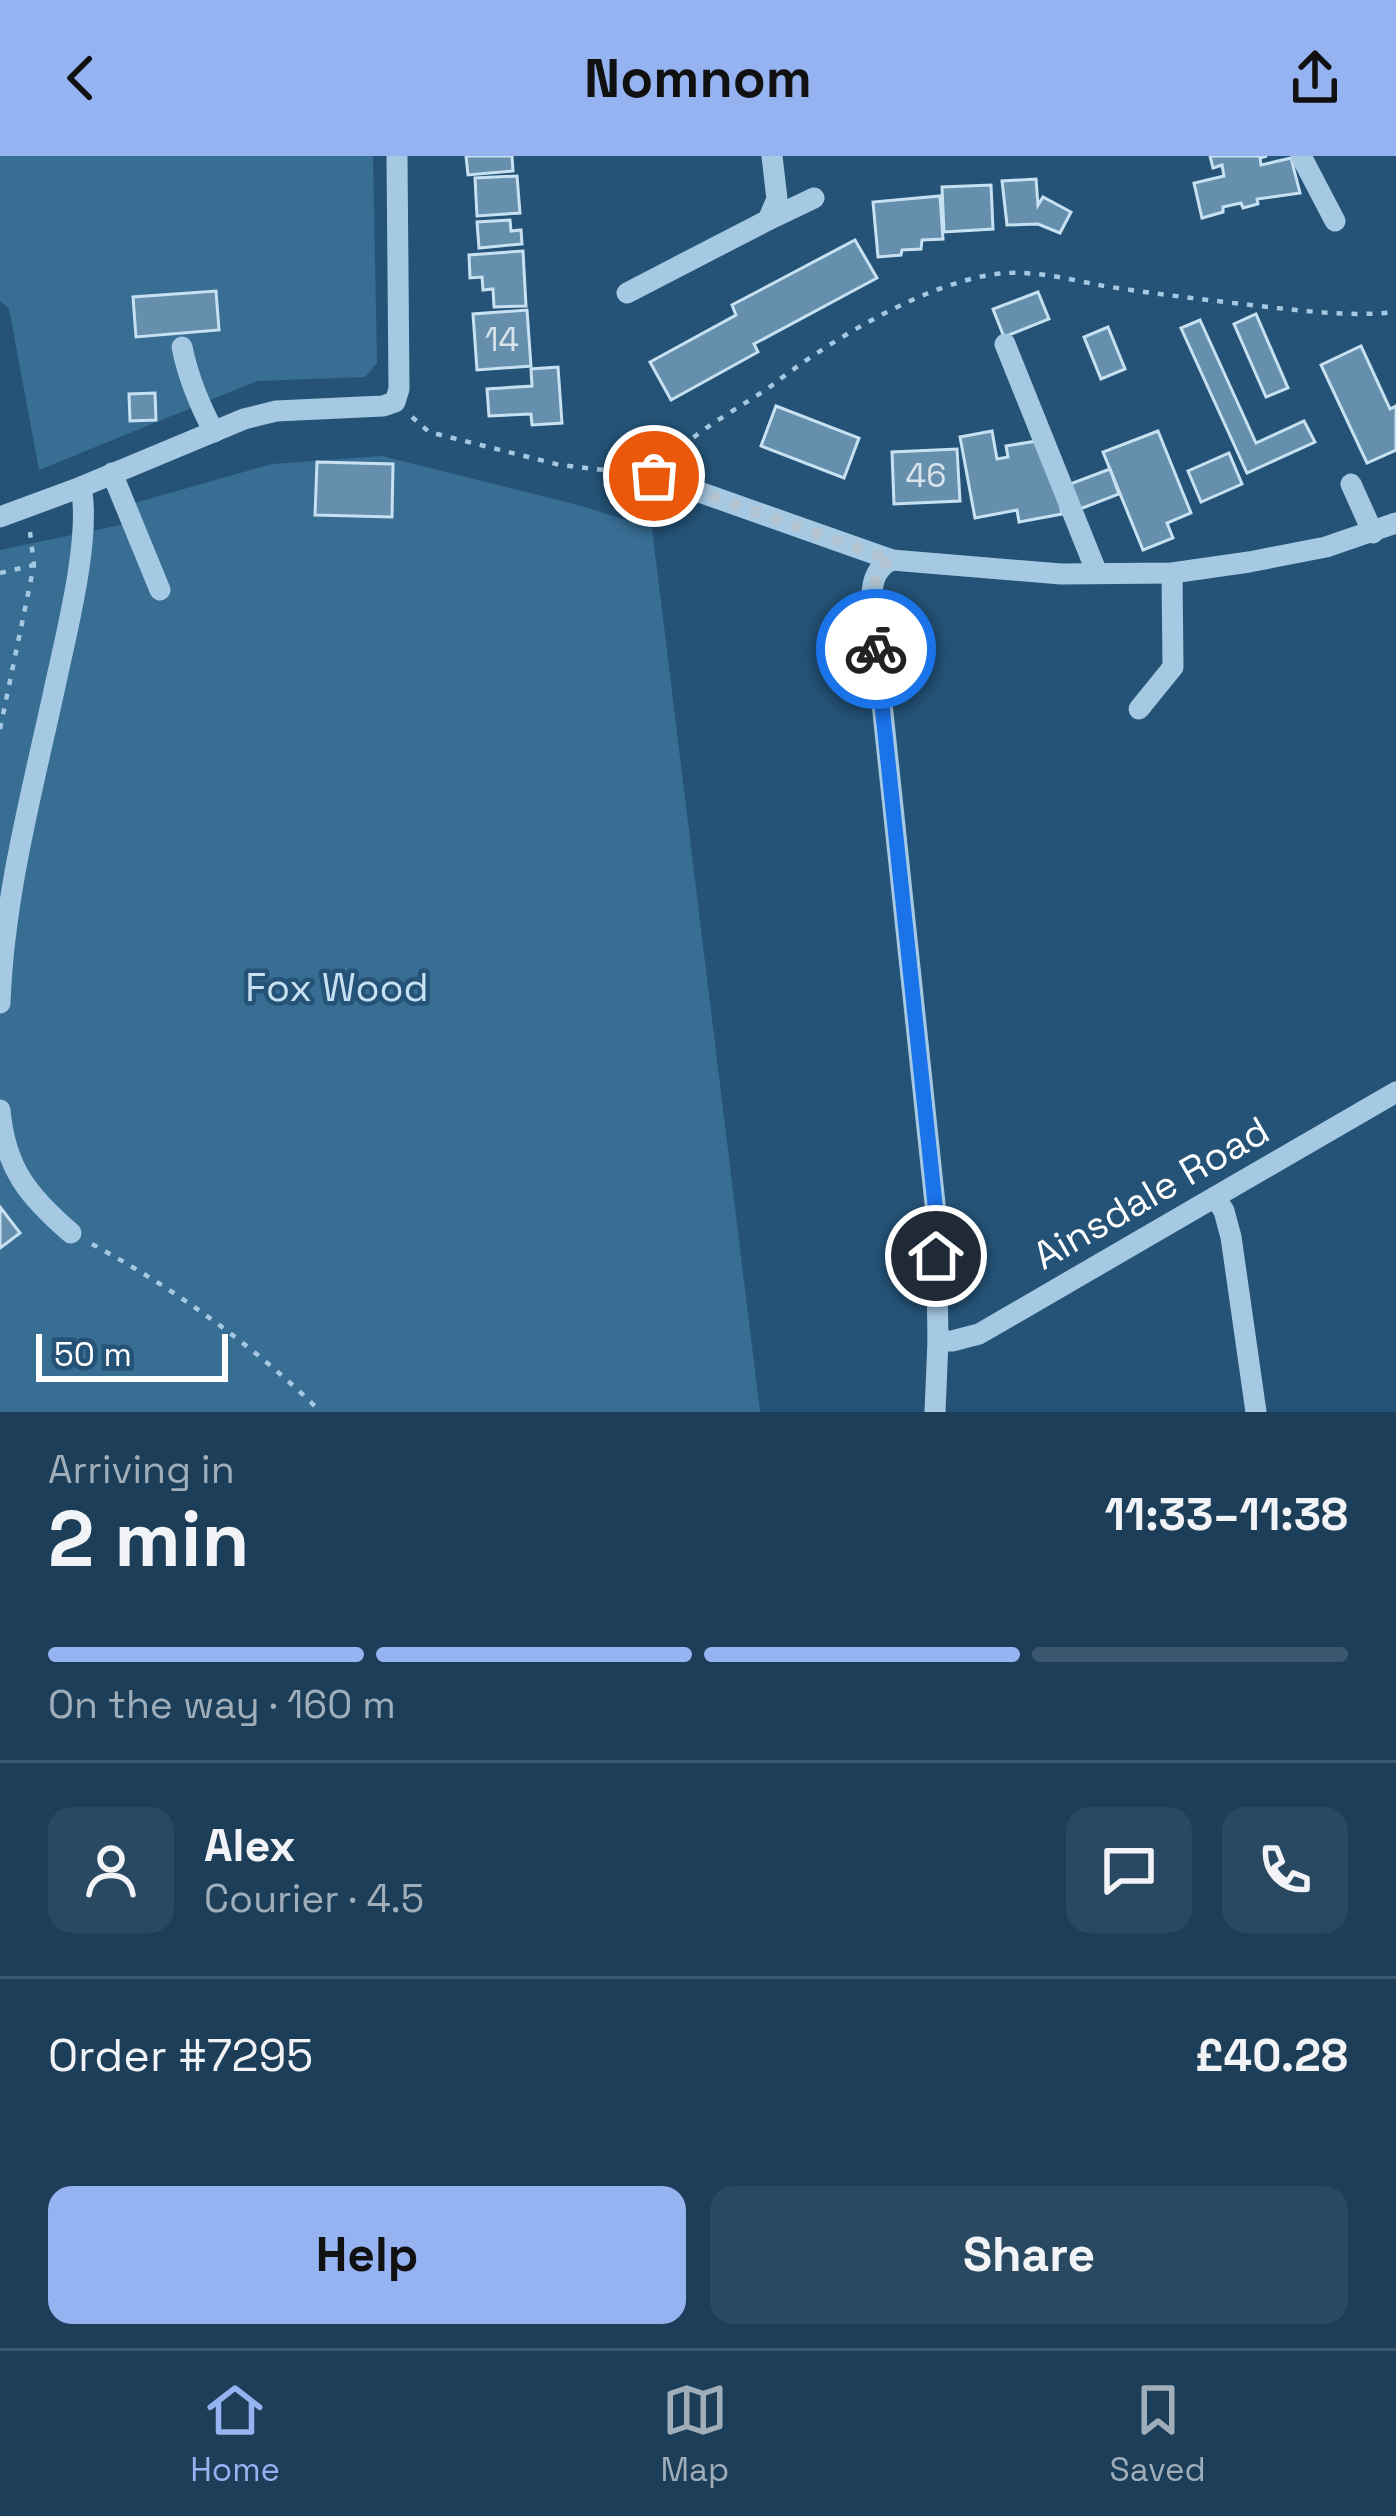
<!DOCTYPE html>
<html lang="en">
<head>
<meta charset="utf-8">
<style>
	body { margin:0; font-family:"Space Grotesk",sans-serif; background:#294962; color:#f1f3f6; height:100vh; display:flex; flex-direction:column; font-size:45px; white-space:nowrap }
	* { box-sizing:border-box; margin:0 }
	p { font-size:39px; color:#a0aeba }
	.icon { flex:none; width:66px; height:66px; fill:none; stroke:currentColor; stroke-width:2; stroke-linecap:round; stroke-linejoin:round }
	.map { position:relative; height:1256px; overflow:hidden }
	.sheet { display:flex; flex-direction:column; background:#1c3e59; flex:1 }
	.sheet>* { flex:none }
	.scale { position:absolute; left:36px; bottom:30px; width:192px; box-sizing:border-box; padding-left:12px; border:6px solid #fff; border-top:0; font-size:33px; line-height:42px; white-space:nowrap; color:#fff; -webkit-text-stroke:9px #255377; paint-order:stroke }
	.pin { position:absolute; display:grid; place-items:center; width:102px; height:102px; color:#fff; margin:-51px; border:6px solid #fff; border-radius:50%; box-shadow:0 3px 12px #0007 }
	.courier { position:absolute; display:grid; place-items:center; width:120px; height:120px; margin:-60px; border:9px solid #1a73e8; border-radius:50%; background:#fff; color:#222; box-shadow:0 3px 15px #0007 }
	.overview em { font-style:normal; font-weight:800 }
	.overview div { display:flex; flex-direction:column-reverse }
	.overview { display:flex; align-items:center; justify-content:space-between; height:204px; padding:0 48px }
	h1 { font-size:78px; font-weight:800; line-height:90px }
	.bar { display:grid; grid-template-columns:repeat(4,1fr); gap:18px 12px; align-content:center; height:144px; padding:0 48px }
	.bar i { height:15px; border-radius:9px; background:#3a576f }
	.bar .on { background:#95b2f1 }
	.bar p { grid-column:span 4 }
	.line { display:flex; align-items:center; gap:30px; padding:0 48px; border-top:3px solid #3a576f }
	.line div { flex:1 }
	.round { display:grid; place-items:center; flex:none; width:126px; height:126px; border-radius:24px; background:#294962 }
	.button { display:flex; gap:24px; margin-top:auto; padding:24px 48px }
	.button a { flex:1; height:138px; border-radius:24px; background:#95b2f1; color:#111; font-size:48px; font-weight:800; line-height:138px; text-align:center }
	.button a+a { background:#294962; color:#f1f3f6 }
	header { display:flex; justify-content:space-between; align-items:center; height:156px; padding:0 48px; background:#95b2f1; color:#111; font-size:54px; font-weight:800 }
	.menu { display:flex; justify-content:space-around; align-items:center; height:168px; border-top:3px solid #3a576f; background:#1c3e59; font-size:33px; color:#a0aeba }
	.menu a { display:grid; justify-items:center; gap:6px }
	.menu .on { color:#95b2f1 }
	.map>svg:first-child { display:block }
	.green { fill:#386d94 }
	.building { fill:#658fad; stroke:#c8e1f2; stroke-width:3 }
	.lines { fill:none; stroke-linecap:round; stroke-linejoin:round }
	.path { stroke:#a6c9e3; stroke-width:4.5; stroke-dasharray:6 9; stroke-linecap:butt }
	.minor { stroke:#a6c9e3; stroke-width:21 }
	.done { stroke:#b3c3cf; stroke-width:12; stroke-dasharray:0 21.6 }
	.route { stroke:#1a73e8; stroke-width:15 }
	.labels { text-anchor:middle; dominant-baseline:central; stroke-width:9; stroke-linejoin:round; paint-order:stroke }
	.number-label { font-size:33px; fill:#d8e3ea }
	.park-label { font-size:39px; fill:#c8e1f2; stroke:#255377 }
	.street-label { font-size:39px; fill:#fff; stroke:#255377 }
</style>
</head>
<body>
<header><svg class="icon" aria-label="back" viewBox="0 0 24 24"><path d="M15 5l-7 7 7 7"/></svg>Nomnom<svg class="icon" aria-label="share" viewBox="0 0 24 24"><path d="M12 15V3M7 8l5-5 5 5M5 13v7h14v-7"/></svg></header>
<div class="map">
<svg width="1396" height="1256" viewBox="0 0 1396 1256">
	<rect width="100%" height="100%" fill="#255377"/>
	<g class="green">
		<polygon points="0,0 373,0 377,207 365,221 257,225 39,314 9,153 0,145"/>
		<polygon points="382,300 578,349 652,372 760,1256 0,1256 0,394 125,368 124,350 272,308"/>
	</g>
	<g class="building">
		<polygon points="466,0 512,0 513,15 468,19"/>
		<polygon points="1210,0 1267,0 1260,2 1261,9 1291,2 1300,37 1257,43 1258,48 1243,52 1241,47 1223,51 1223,56 1202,62 1194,27 1224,20 1222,9 1213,12"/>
		<polygon points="517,20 520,57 477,60 475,22"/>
		<polygon points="1036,23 1038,49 1043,41 1071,56 1060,77 1038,68 1007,69 1002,25"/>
		<polygon points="991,29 993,73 944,76 942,31"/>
		<polygon points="940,40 943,83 922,84 921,93 902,94 901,99 878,101 873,46"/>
		<polygon points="510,64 511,75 521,74 522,88 479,92 477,66"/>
		<polygon points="855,84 877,122 754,188 758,196 671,244 650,206 736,159 732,149"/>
		<polygon points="523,95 526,150 494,151 493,133 483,134 482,121 470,122 469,99"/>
		<polygon points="216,135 219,174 136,181 133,141"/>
		<polygon points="1038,136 1049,163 1004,181 993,153"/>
		<polygon points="527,154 531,210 477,214 473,158"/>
		<polygon points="1256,158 1288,232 1266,241 1234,168"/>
		<polygon points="1200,164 1256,287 1304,265 1315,286 1247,317 1181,172"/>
		<polygon points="1108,171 1125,213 1101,223 1084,181"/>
		<polygon points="1361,190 1390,253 1396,250 1396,294 1367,307 1321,209"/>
		<polygon points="558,211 562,267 532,269 531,258 489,260 487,233 532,230 531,213"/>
		<polygon points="155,237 156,264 130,265 129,238"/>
		<polygon points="776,250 859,282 844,322 761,290"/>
		<polygon points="992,275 997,303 1008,301 1006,290 1043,284 1056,325 1062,358 1019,366 1017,354 975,362 960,281"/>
		<polygon points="1158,275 1191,357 1167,367 1173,382 1143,394 1103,296"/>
		<polygon points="957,293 960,345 894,348 892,296"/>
		<polygon points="1229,297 1242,328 1201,346 1188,315"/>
		<polygon points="317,306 393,308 392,361 315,359"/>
		<polygon points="1110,313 1119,338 1080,353 1070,328"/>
		<polygon points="0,1051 20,1077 0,1092"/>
	</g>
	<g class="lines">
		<g class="path">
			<polyline points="412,261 429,276 560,309 631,317"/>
			<path d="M 673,303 C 688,277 748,248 775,227 C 833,182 948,112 1023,117 C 1050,118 1078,125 1104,130 C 1156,138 1207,144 1259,150 C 1306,155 1348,161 1396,156"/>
			<polyline points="0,417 34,409"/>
			<polyline points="0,573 34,409 30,376"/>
			<path d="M 92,1088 C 175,1133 253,1189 321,1256"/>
		</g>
		<g class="minor">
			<polyline points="1301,0 1335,65"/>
			<polyline points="768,64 814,42"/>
			<polyline points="627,137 768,64 777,43 772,0"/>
			<polyline points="1005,188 1097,417"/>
			<path d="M 182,191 C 188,221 199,248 214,276"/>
			<polyline points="112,317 160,434"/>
			<polyline points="654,320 892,404 1061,418 1172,417 1249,406 1326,391 1396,367"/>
			<polyline points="1351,328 1373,377"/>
			<polyline points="0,361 81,331 244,263 276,255 383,250 395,246 399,233 397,0"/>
			<path d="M 892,404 C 872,413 871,433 872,453 L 936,1057 L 938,1185 L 935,1256"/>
			<polyline points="1139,553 1173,511 1172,417"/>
			<path d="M 0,847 C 4,736 34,629 57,521 C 68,471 91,379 81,331"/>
			<path d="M 0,954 C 5,1012 28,1040 71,1077"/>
			<polyline points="1215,1041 1224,1055 1231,1081 1256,1256"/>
			<polyline points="938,1185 952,1185 979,1178 1396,936"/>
		</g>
	</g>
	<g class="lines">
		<polyline class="done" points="654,320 892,404 881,410 872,435 876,493"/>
		<polyline class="route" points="876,493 936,1057 936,1100"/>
	</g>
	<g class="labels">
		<g class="number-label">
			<text x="502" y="184">14</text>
			<text x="926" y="320">46</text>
		</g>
		<g class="park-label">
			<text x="337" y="831">Fox Wood</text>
		</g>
		<g class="street-label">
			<text transform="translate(1151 1037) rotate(-30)">Ainsdale Road</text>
		</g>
	</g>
</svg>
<div class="scale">50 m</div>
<div class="pin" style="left:654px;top:320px;background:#ea580c"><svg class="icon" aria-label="bag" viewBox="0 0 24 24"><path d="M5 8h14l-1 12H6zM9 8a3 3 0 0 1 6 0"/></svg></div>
<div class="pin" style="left:936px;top:1100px;background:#1f2937"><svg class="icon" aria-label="home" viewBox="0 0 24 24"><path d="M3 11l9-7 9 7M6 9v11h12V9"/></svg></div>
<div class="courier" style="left:876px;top:493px"><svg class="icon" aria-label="bike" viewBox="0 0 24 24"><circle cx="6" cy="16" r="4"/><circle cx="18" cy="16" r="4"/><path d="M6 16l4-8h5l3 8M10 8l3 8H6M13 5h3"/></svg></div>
</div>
<section class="sheet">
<div class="overview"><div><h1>2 min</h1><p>Arriving in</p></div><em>11:33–11:38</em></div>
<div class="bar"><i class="on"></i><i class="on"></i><i class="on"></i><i></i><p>On the way · 160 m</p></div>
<div class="line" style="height:216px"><a class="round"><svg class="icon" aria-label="person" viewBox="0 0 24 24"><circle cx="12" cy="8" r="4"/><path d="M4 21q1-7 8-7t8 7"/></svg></a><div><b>Alex</b><p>Courier · 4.5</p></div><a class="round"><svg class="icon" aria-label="chat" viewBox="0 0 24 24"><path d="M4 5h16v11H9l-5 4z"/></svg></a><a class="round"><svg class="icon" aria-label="phone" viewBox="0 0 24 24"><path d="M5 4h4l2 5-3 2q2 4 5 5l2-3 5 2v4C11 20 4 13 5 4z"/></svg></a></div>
<div class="line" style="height:156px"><div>Order #7295</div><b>£40.28</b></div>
<div class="button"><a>Help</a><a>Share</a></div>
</section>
<nav class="menu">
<a class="on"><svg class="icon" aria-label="home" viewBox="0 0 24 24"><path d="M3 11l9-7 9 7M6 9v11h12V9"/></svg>Home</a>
<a><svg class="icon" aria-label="map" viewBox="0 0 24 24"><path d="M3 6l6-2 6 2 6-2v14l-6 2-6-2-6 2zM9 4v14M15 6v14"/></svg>Map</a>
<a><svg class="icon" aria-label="saved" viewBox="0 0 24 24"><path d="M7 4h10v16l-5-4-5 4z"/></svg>Saved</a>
</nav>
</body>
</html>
